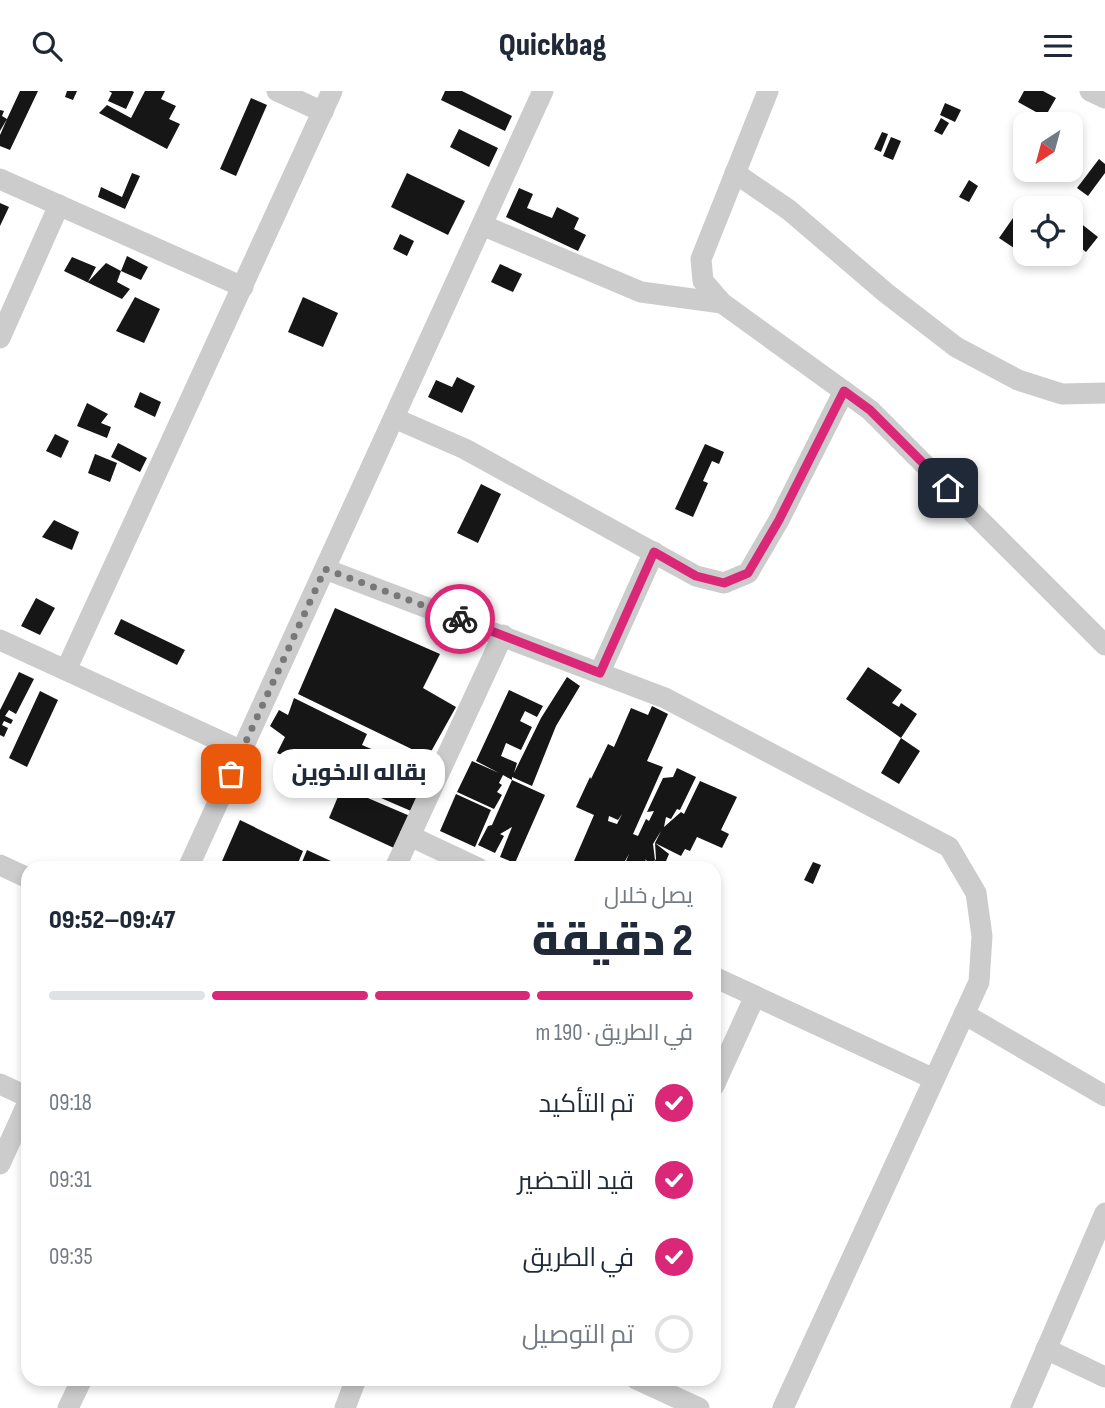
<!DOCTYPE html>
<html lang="ar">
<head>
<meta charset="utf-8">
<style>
	body { margin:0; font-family:"Sofia Sans Condensed",Cairo,sans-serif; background:#f6f6f7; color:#1f2937; direction:rtl; height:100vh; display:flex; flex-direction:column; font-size:26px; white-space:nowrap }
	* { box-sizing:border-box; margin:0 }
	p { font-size:23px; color:#747a83 }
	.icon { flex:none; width:38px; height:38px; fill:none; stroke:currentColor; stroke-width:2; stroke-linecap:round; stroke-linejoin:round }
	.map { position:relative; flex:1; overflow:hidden; direction:ltr }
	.sheet { position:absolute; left:21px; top:770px; width:700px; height:525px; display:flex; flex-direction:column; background:#fff; border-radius:21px; box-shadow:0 4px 10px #0003; direction:rtl }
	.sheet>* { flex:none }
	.needle { width:46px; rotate:216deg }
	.buttons { position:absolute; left:1013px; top:21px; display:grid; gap:14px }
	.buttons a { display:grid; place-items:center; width:70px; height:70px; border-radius:14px; background:#fff; box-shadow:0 4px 10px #0003; font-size:35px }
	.pin { position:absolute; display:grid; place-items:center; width:60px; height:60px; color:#fff; margin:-30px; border-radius:14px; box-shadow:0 4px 10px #0006 }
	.courier { position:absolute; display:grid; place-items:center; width:70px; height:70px; margin:-35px; border:5px solid #db2777; border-radius:50%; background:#fff; color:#222; box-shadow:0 2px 9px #0007 }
	.bubble { position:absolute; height:49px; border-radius:21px; background:#fff; box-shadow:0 4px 10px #0003; font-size:23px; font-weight:800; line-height:49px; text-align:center; direction:rtl }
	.headline em { font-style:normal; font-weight:800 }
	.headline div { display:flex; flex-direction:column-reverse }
	.headline { display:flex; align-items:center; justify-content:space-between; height:119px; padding:0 28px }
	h1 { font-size:46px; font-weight:800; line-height:52px }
	.bar { display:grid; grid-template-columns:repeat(4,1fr); gap:10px 7px; align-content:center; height:84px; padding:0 28px }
	.bar i { height:9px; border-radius:5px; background:#e0e1e3 }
	.bar .active { background:#db2777 }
	.bar p { grid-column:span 4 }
	ol { padding:0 28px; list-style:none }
	li { display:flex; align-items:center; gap:21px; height:77px }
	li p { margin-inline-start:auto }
	li .icon { padding:7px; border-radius:50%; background:#db2777; color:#fff; stroke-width:4 }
	li:last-child { color:#747a83 }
	li i { width:38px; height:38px; border:4px solid #e0e1e3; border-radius:50% }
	header { display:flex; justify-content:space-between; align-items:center; height:91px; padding:0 28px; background:#fff; font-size:32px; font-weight:800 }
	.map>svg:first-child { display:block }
	.building { fill:#161616; fill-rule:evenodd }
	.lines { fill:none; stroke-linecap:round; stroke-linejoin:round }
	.street { stroke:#ccc; stroke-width:21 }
	.done { stroke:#787878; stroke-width:7; stroke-dasharray:0 12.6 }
	.route { stroke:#db2777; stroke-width:9 }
</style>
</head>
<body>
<header><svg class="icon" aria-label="menu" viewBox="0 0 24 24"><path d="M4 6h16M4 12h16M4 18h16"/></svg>Quickbag<svg class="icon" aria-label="search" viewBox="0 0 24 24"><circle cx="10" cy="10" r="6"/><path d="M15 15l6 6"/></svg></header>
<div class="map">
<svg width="1105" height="1317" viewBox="0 0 1105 1317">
	<rect width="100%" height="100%" fill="#fff"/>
	<g class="building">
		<polygon points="20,0 38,0 10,59 0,55 0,44 7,28 0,40 0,19 4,20 2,25 7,28"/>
		<polygon points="67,0 77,0 73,9 65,6"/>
		<polygon points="109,0 132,0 134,1 126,18 108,10 112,2"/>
		<polygon points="145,0 165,0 161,8 176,15 169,28 180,33 167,58 99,22 107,14 131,27"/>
		<polygon points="445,0 462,0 512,25 505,40 441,9"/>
		<polygon points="1024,0 1043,0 1056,7 1045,26 1018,11"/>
		<polygon points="251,7 267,14 236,85 220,78"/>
		<polygon points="945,12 961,19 955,31 940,24"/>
		<polygon points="941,27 949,32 942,44 934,40"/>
		<polygon points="459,38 498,57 489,76 450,56"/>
		<polygon points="882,41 888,43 881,61 874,58"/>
		<polygon points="891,46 901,50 893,69 883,65"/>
		<polygon points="1099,68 1105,73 1105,82 1088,105 1077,97"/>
		<polygon points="132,82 140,85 125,118 98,106 101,96 122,106"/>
		<polygon points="407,82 465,110 448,144 391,116"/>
		<polygon points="969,89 978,95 969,111 959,106"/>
		<polygon points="519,97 533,103 527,117 552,127 557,116 579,127 574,138 586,144 578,160 506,126"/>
		<polygon points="0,112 9,116 0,135"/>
		<polygon points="1023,124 1026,125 1026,146 1017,159 999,147 1013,127 1018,131"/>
		<polygon points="1079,131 1098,146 1086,161 1071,149 1071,140"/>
		<polygon points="400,143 414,150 407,165 393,158"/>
		<polygon points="127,165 148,176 141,189 121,180"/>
		<polygon points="72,166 96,176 88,191 106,172 121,180 117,191 130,198 122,208 64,180"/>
		<polygon points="500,173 522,183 513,201 491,191"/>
		<polygon points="135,206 160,218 144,252 116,240"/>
		<polygon points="303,206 338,222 323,256 288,241"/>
		<polygon points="457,286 475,295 462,322 428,306 436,289 452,296"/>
		<polygon points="140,301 161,311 155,326 134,316"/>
		<polygon points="87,312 108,323 101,332 111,336 107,347 77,335"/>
		<polygon points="55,343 69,350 61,367 46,360"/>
		<polygon points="118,352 147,367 140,381 111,366"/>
		<polygon points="705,353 724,361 719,373 712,370 703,390 708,392 693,426 675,418"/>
		<polygon points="95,363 117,372 110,391 88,382"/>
		<polygon points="481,393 501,403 478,452 457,442"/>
		<polygon points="54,429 79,441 72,459 42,446"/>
		<polygon points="36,507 55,517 40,544 21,535"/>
		<polygon points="335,517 440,563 423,597 456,616 428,666 298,603"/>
		<polygon points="121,528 185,559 177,574 114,543"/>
		<polygon points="868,576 902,599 892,612 899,616 901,612 917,623 901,647 920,660 899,693 881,682 901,647 846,608"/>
		<polygon points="19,581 34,588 16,623 9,619 5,625 13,629 11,633 4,630 2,634 8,637 4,646 0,644 0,619"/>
		<polygon points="567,586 580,595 556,635 532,695 512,686 512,689 545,704 515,772 500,766 512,736 500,743 504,745 495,762 478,754 488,735 492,734 512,689 503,684 499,692 502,694 497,701 502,704 494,718 457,701 472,670 499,682 476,670 509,599 543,615 537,626 525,620 520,630 532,636 521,659 506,652 501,665 517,672 514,682 541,627"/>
		<polygon points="40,600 58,609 27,676 9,667"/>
		<polygon points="294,607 367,643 362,654 430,683 411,720 277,662 285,646 270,635 279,619 288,624"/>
		<path d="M 652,615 L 668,623 L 647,670 L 663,676 L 633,743 L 638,745 L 646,728 L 649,730 L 654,720 L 647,721 L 663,687 L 673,686 L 677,677 L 696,686 L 680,719 L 677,718 L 671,728 L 666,726 L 664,736 L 681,721 L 684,723 L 700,690 L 737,706 L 721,739 L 729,743 L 722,757 L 697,746 L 690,760 L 685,758 L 681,765 L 655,752 L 669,763 L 663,777 L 650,777 L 656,768 L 655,752 L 661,740 L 653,753 L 655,769 L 651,774 L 645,768 L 649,777 L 623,777 L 629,763 L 621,777 L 571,777 L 594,724 L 576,716 L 590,686 L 591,688 L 608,653 L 614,656 L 631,617 L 648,624 ZM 622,723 L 617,733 L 608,730 L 609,725 L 618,729 Z"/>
		<polygon points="342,696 410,725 394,757 329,727"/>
		<polygon points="456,703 491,719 475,756 440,740"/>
		<polygon points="240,729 303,760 296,777 219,777"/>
		<polygon points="307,759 346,777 303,777 300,776"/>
		<polygon points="813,771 821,774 813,793 804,789"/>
	</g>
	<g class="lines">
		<g class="street">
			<polyline points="277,0 323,21"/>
			<polyline points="768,0 701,168 703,190 722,212 870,319 1105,554"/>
			<polyline points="1090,0 1105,7"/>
			<polyline points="735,82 789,119 886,202 956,256 1018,289 1062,303 1105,302"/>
			<polyline points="0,88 243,196"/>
			<polyline points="482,134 641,201 722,212"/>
			<polyline points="0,247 59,114"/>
			<polyline points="394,327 465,358 696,485 724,492 748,482 779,429 844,300"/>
			<polyline points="325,478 665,607 949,756 976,802 982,845 979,891 783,1317"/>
			<polyline points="0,549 242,660"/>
			<polyline points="66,579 332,0"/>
			<polyline points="600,581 654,461"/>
			<polyline points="410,745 478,777"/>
			<polyline points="0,774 28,787"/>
			<polyline points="188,777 543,0"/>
			<polyline points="395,777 503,544"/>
			<polyline points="714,886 934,988"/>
			<polyline points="964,923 1105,1005"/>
			<polyline points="0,993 28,1006"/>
			<polyline points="714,995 755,905"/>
			<polyline points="0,1073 28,1011"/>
			<polyline points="1046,1258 1105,1286"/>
			<polyline points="636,1288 699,1317"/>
			<polyline points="68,1317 82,1288"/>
			<polyline points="345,1317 356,1288"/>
			<polyline points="1021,1317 1105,1122"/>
		</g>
	</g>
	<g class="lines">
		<polyline class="done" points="231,683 325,478 460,528"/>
		<polyline class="route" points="460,528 600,582 654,461 696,485 724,492 748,482 779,429 844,300 870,319 948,397"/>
	</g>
</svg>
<div class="buttons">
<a><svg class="needle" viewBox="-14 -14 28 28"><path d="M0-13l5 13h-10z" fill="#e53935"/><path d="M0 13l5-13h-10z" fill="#747a83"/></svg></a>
<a><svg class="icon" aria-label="locate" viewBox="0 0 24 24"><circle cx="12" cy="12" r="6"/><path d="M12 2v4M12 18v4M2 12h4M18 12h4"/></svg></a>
</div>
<div class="pin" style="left:231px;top:683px;background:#ea580c"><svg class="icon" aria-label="bag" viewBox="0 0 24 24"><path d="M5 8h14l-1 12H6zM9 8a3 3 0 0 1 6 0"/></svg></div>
<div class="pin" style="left:948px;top:397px;background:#1f2937"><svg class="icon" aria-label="home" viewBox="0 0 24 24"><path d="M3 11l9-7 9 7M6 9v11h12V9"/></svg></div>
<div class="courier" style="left:460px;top:528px"><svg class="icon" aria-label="bike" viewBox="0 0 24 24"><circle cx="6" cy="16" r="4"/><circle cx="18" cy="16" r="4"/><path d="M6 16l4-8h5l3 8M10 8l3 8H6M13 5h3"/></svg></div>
<div class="bubble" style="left:273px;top:658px;width:172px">بقاله الاخوين</div>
<section class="sheet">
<div class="headline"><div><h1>2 دقيقة</h1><p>يصل خلال</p></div><em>09:47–09:52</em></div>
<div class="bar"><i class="active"></i><i class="active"></i><i class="active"></i><i></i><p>في الطريق · 190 m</p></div>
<ol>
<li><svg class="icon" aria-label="check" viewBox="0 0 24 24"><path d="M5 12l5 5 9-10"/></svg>تم التأكيد<p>09:18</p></li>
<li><svg class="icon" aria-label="check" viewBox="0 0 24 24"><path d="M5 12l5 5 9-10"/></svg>قيد التحضير<p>09:31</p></li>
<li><svg class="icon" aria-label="check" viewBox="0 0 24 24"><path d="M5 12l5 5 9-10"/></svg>في الطريق<p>09:35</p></li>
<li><i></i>تم التوصيل</li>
</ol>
</section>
</div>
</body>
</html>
